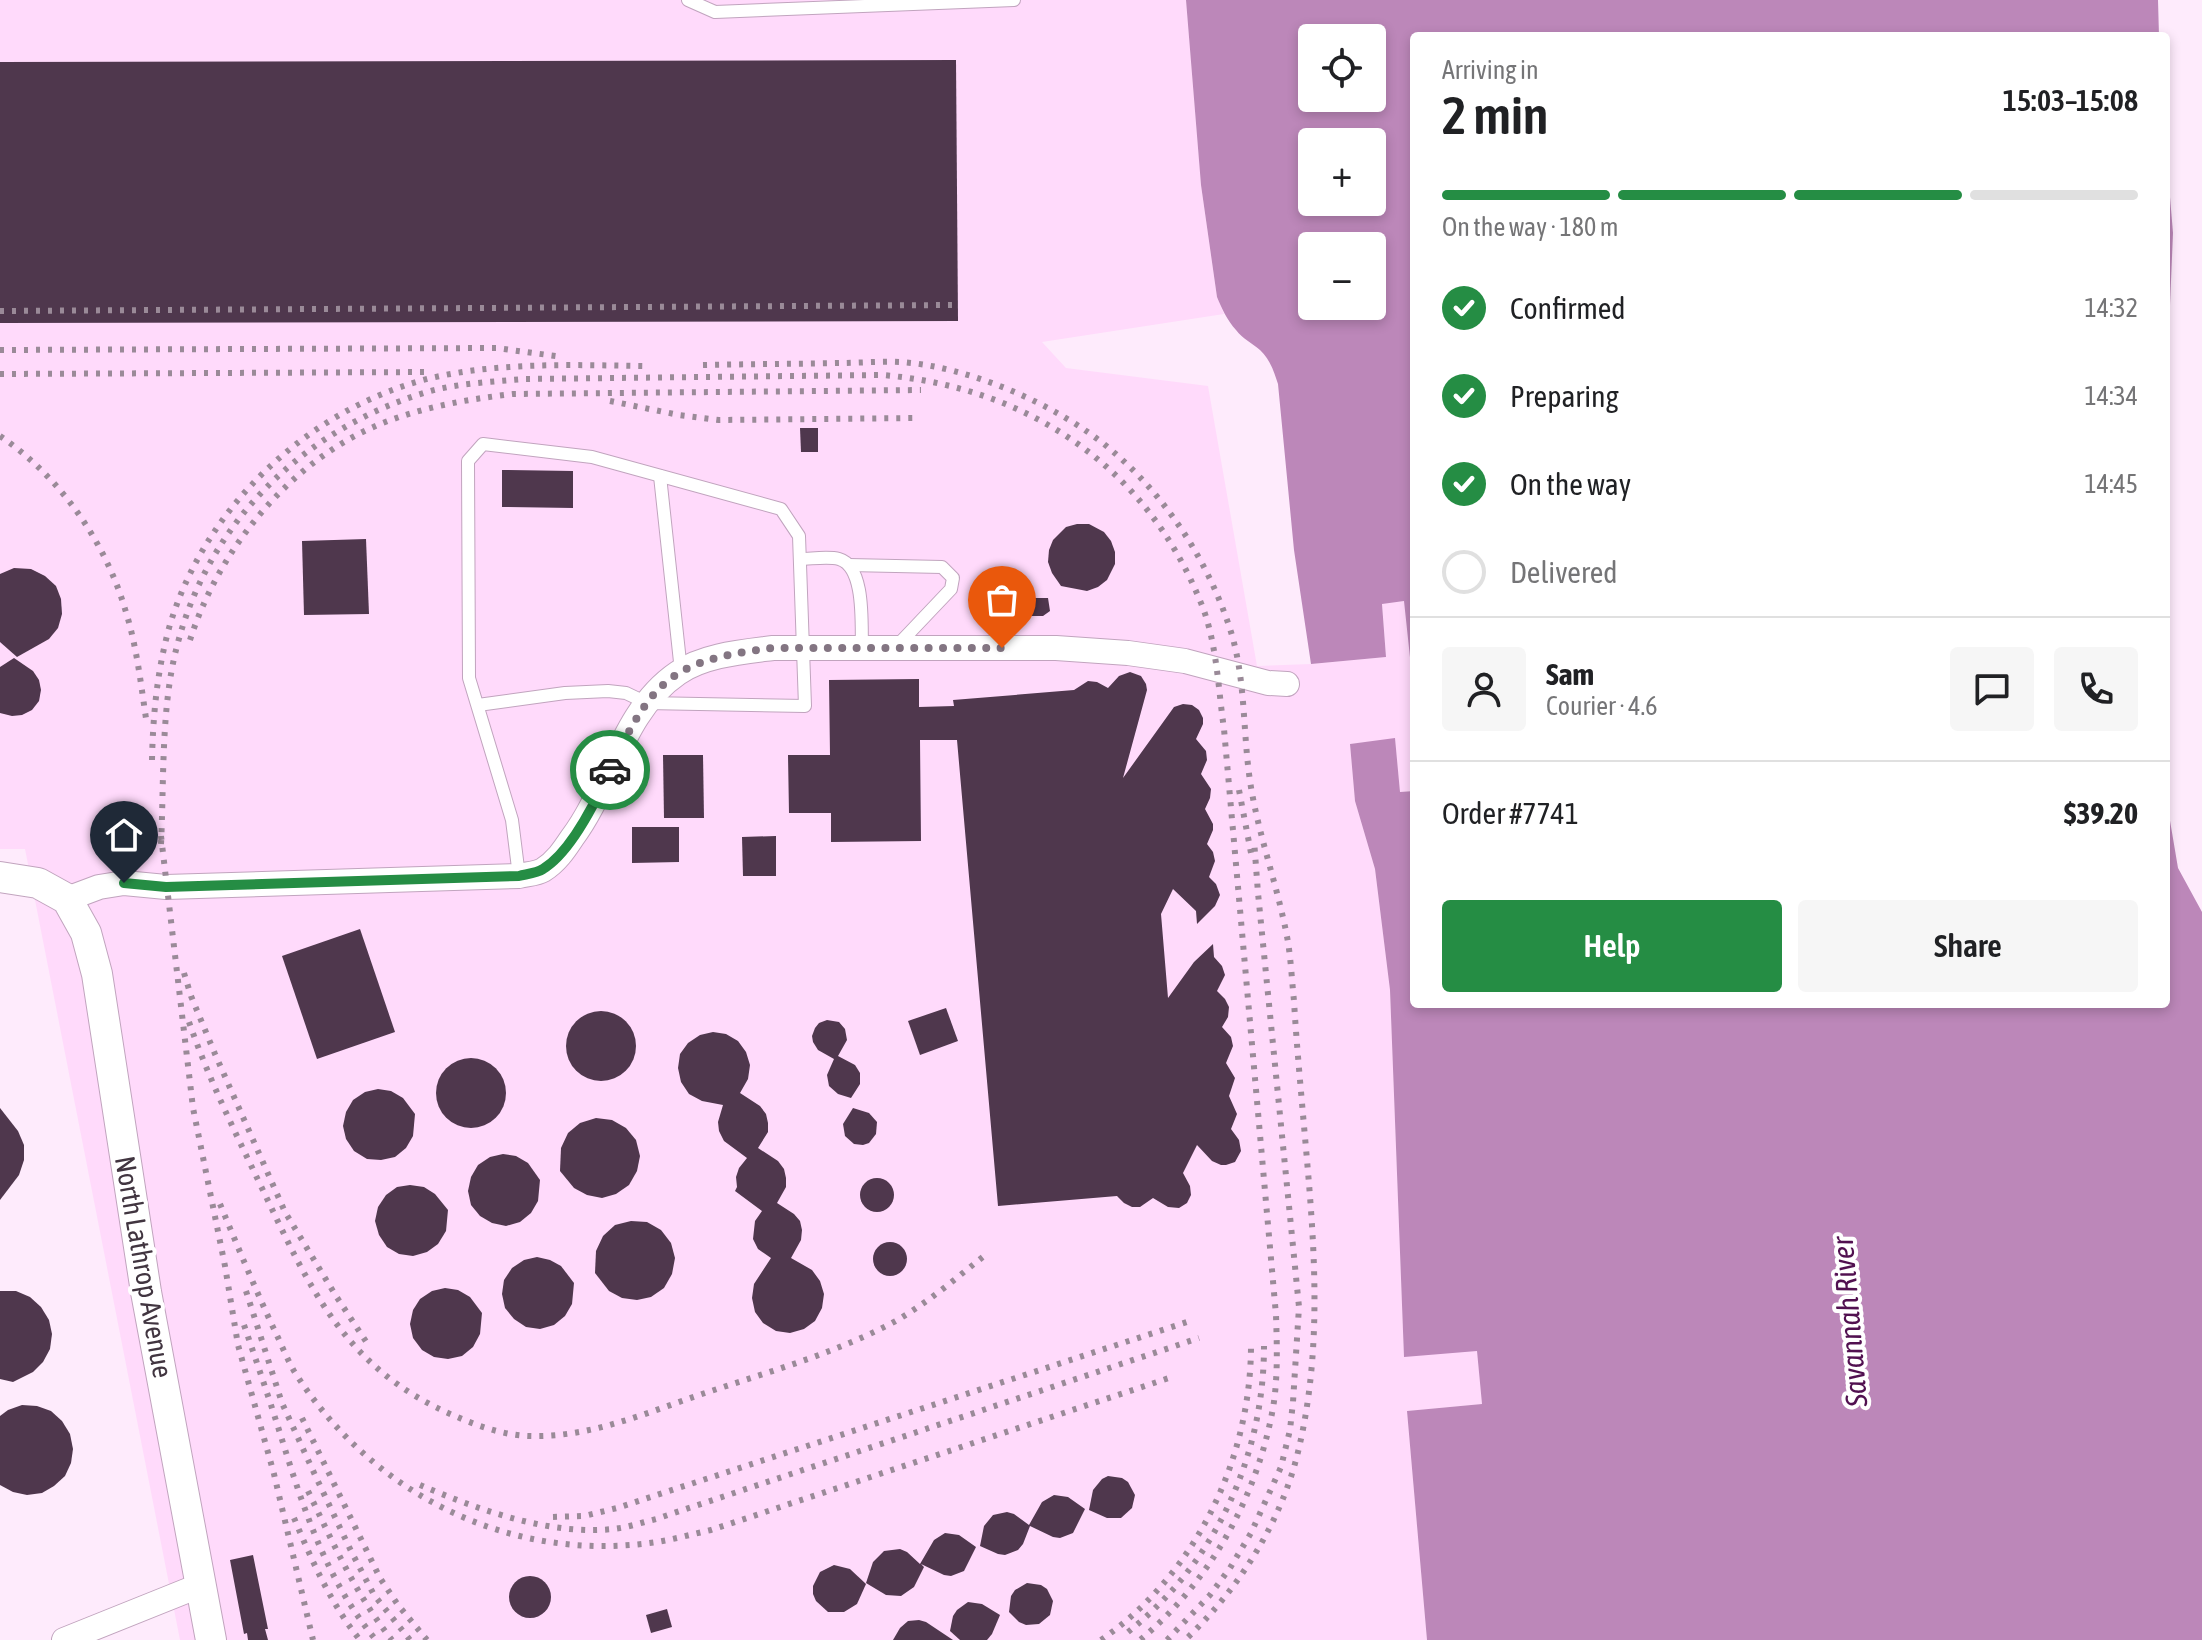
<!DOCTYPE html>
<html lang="en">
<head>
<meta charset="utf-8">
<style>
	body { margin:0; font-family:"Asap Condensed",sans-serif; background:#f6f6f6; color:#202124; height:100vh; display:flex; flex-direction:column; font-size:30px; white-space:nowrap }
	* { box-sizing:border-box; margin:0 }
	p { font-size:26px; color:#757577 }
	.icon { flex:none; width:44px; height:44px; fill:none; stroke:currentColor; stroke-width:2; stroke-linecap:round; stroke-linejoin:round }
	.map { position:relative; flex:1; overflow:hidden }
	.panel { position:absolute; left:1410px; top:32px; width:760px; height:976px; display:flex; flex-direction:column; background:#fff; border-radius:8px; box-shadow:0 4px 12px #0003 }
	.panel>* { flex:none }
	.tools { position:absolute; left:1298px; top:24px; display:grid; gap:16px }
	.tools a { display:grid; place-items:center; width:88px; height:88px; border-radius:8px; background:#fff; box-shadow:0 4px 12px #0003; font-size:40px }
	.pin { position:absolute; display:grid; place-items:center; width:68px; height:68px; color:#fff; margin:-82px -34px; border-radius:50% 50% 50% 0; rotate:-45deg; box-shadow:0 0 8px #0007 }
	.pin .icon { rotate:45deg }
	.courier { position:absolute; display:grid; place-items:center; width:80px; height:80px; margin:-40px; border:6px solid #258d44; border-radius:50%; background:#fff; color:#222; box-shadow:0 2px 10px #0007 }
	.summary em { font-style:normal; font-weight:600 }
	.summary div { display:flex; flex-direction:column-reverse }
	.summary { display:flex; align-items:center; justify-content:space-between; height:136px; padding:0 32px }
	h1 { font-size:52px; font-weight:600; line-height:60px }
	.bar { display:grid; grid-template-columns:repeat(4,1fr); gap:12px 8px; align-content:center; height:96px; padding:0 32px }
	.bar i { height:10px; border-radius:6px; background:#e0e0e0 }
	.bar .active { background:#258d44 }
	.bar p { grid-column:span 4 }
	.line { display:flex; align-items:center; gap:20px; padding:0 32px; border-top:2px solid #e0e0e0 }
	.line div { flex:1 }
	.round { display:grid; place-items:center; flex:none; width:84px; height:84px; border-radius:8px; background:#f6f6f6 }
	ol { padding:0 32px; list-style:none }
	li { display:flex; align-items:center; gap:24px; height:88px }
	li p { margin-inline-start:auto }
	li .icon { padding:8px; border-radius:50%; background:#258d44; color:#fff; stroke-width:4 }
	li:last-child { color:#757577 }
	li i { width:44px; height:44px; border:4px solid #e0e0e0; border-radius:50% }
	.button { display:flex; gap:16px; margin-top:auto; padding:16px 32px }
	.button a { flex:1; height:92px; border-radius:8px; background:#258d44; color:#fff; font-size:32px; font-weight:600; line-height:92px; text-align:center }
	.button a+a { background:#f6f6f6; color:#202124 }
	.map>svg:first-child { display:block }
	.built { fill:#ffdafb }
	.water { fill:#bc87b9; fill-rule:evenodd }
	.building { fill:#4f374d }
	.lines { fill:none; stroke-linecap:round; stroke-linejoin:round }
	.service-casing { stroke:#c1a4be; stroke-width:14 }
	.minor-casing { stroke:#c1a4be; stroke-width:26 }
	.tertiary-casing { stroke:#c1a4be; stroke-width:32 }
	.service { stroke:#fff; stroke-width:12 }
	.minor { stroke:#fff; stroke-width:24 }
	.tertiary { stroke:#fff; stroke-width:30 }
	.rail { stroke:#9a8a98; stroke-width:6; stroke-dasharray:4 8; stroke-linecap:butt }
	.done { stroke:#837582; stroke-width:8; stroke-dasharray:0 14.4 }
	.route { stroke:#258d44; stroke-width:10 }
	.labels { text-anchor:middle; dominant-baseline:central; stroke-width:8; stroke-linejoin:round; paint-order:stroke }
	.street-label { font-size:28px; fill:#413540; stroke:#fff }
	.water-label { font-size:30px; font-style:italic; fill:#511050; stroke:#fff }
</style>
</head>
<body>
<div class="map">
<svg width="2202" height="1640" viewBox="0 0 2202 1640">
	<rect width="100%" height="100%" fill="#feebfc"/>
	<polygon class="built" points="0,0 1186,0 1201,185 1217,297 1224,314 1042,342 1066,368 1208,386 1257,666 1311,664 1386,657 1382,603 1405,601 1414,695 1414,791 1400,792 1395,739 1350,744 1355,801 1375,869 1390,990 1404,1356 1477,1350 1482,1404 1407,1411 1427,1640 180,1640 25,849 0,849"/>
	<g class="water">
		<path d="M 1186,0 L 2158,0 L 2159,36 L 1414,36 L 1414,695 L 1404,601 L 1382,604 L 1386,657 L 1311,664 L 1294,550 L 1278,384 C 1274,372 1270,359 1260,350 C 1252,343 1243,339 1236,330 C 1227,320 1222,309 1217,297 L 1201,185 ZM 1372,38 L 1372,98 L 1312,98 L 1312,38 ZM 1372,142 L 1372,202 L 1312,202 L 1312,142 ZM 1312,246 L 1372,246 L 1372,306 L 1312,306 Z"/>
		<polygon points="2166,149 2173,233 2170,305 2166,336"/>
		<polygon points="1395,738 1400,792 1414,791 1414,1004 2166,1004 2166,797 2178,868 2202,912 2202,1640 1427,1640 1407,1411 1482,1404 1477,1351 1404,1357 1390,990 1375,869 1355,801 1350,744"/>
	</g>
	<g class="building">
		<polygon points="956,60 958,321 0,323 0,62"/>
		<polygon points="800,428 818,428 818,452 801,452"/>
		<polygon points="502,470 573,471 573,508 502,507"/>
		<polygon points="1077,524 1089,524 1104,532 1111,541 1115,552 1115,564 1107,580 1098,587 1087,591 1061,586 1052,573 1048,562 1049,550 1053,540 1066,527"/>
		<polygon points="366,539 369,614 304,615 302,541"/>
		<polygon points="14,568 31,569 45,576 56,586 61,599 62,614 58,628 49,639 17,657 0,642 0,574"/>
		<polygon points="984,598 1048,598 1050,611 1043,616 1026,616 1026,618 984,618"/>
		<polygon points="14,658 33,671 39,680 41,690 39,701 32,710 22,715 12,716 0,713 0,667"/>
		<polygon points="1130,672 1141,676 1146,684 1147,690 1123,778 1174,707 1183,704 1192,705 1199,710 1203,718 1203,724 1196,739 1206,751 1207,760 1201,774 1211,789 1210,798 1205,809 1213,824 1213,830 1207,844 1213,852 1215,861 1209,877 1216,884 1220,895 1215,906 1197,924 1196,911 1173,889 1161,914 1168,998 1194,962 1213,944 1214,957 1222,966 1225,975 1217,991 1225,999 1229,1007 1228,1017 1222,1027 1231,1037 1233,1046 1226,1063 1235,1078 1229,1096 1237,1114 1231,1129 1239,1140 1241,1151 1235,1162 1226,1165 1221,1165 1212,1161 1197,1145 1183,1173 1190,1186 1191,1195 1187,1203 1179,1208 1168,1207 1153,1198 1140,1207 1132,1207 1124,1203 1117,1196 998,1206 957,740 920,740 921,841 831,842 831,813 789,813 788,755 830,755 829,680 919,679 919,707 954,706 953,700 1074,690 1088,681 1097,682 1108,688 1119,676"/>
		<polygon points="663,755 703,755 704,818 664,818"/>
		<polygon points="632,827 679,827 679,862 632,863"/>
		<polygon points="776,836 776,876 743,876 742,837"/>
		<polygon points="360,929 395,1032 317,1059 282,956"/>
		<polygon points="946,1008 958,1041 920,1055 908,1021"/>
		<circle cx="601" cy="1046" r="35"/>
		<polygon points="827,1020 839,1022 845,1029 847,1040 838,1056 855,1065 860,1073 860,1084 851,1098 838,1094 829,1086 827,1075 834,1059 818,1050 813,1042 812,1036 815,1028 819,1023"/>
		<polygon points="713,1032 726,1034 738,1041 746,1052 750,1065 748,1079 740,1093 760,1106 766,1114 768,1123 768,1132 758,1148 778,1161 784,1169 786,1178 786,1187 777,1203 794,1214 800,1221 802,1230 801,1240 791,1258 812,1270 820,1281 824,1294 822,1308 815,1321 804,1329 790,1333 776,1331 763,1323 755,1312 752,1298 754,1284 771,1258 758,1249 753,1239 755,1221 762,1211 735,1191 737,1187 736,1177 739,1168 747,1158 724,1141 719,1131 718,1122 723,1105 702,1101 689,1094 681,1082 678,1068 680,1054 688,1043 700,1035"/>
		<circle cx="471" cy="1093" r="35"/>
		<polygon points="378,1089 391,1091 403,1098 415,1114 413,1136 406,1148 395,1157 381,1160 367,1159 354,1151 346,1139 343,1126 346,1112 353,1100 365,1092"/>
		<polygon points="0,1108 18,1131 24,1145 24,1160 19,1175 0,1200"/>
		<polygon points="853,1108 869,1113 877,1122 876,1134 869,1143 863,1145 854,1144 845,1136 843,1124"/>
		<polygon points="596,1118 612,1120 626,1128 636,1140 640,1156 637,1171 629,1185 616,1194 602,1198 587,1195 574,1188 560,1171 561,1148 568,1133 580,1123"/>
		<polygon points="503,1154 516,1156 528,1163 540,1180 538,1201 531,1213 520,1222 506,1226 492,1223 480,1216 471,1205 468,1191 471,1177 478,1165 490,1157"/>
		<circle cx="877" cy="1195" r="17"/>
		<polygon points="410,1185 424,1187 435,1194 448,1210 446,1231 438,1244 427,1252 413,1256 399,1254 387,1247 379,1235 375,1221 378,1207 386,1195 397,1187"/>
		<polygon points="631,1221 647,1222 661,1230 671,1243 675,1258 672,1274 664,1288 651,1297 637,1300 622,1298 609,1291 595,1273 596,1251 603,1236 615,1225"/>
		<circle cx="890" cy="1259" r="17"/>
		<polygon points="537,1257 550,1260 561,1266 574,1283 572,1304 565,1316 554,1325 540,1329 526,1327 514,1319 505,1308 502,1294 504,1280 512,1268 524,1260"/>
		<polygon points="445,1288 458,1290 470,1297 482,1313 480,1334 473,1347 462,1356 448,1359 434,1357 422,1350 413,1338 410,1324 413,1310 420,1299 432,1291"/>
		<polygon points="0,1291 16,1291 30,1297 41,1307 49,1320 52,1334 50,1349 43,1362 33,1372 13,1382 0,1379"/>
		<polygon points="22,1405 37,1406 51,1411 62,1421 70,1434 73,1449 71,1463 65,1476 54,1486 42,1493 27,1495 13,1492 0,1485 0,1416 8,1410"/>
		<polygon points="1108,1476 1122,1478 1128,1482 1135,1495 1132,1508 1121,1518 1107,1518 1089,1510 1093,1490 1102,1479"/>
		<polygon points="1054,1495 1068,1497 1085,1509 1073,1533 1060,1538 1053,1537 1030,1526 1023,1544 1018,1550 1005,1555 998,1554 980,1546 984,1526 993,1515 1007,1512 1014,1514 1029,1525 1042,1502"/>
		<polygon points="945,1533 959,1535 976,1547 964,1571 951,1576 944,1575 921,1564 924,1567 914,1587 901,1596 886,1595 866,1583 873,1562 884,1551 900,1549 907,1552 920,1564 934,1540"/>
		<polygon points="253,1555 268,1629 265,1629 268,1640 248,1640 247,1633 244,1634 230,1560"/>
		<polygon points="834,1565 850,1569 866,1584 857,1604 844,1612 828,1612 816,1601 813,1594 813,1586 820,1572"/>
		<circle cx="530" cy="1597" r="21"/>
		<polygon points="1027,1583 1041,1585 1047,1589 1053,1601 1050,1615 1039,1624 1026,1625 1019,1622 1009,1612 1011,1596 1015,1590"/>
		<polygon points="968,1602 982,1604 1000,1615 992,1634 987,1640 960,1640 950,1631 953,1616 957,1610"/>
		<polygon points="667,1609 672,1627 651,1633 646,1615"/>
		<polygon points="919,1620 926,1622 953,1640 893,1640 900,1628 908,1621"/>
	</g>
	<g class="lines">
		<g class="service-casing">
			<g id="service">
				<polyline points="688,0 715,12 1014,0"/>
				<polyline points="660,476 681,671"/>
				<path d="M 800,559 C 811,559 828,556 839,559 C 866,567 861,626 862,648"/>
				<polyline points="849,565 942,567 953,578 951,589 895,648"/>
				<polyline points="478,705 565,693 608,691 626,693 647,703 805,706 799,536 781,509 592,457 483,444 468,461 469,678 512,820 519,876"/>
			</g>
		</g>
		<g class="minor-casing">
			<g id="minor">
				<path d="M 67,899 L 99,887 L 124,883 L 166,887 L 519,876 C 527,874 536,874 543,870 C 556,862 564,850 572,838 C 611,786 622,711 678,673 C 704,655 742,652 773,648 L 1056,648 L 1128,653 L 1185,661 L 1268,683 L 1287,684"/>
				<polyline points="64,1640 201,1585"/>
			</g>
		</g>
		<g class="tertiary-casing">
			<polyline id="tertiary" points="0,877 38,883 67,899 86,933 97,974 146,1292 211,1640"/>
		</g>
		<use href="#service" class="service"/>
		<use href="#minor" class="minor"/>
		<use href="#tertiary" class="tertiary"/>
		<g class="rail">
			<polyline points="0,311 953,305"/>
			<polyline points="0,350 496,348 563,357"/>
			<path d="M 703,365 C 749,364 794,364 840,363 C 859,363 880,361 900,362 C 968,366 1058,405 1110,449 C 1166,496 1209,562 1231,632 C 1247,684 1242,739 1252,793 C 1261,843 1279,891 1288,942 C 1291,961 1292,982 1294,1001 C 1296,1035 1299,1069 1302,1103 C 1312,1220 1326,1336 1298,1452 C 1281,1523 1238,1590 1185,1640"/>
			<polyline points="0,374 428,372"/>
			<polyline points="610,401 679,415 719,420 920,418"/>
			<path d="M 0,436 C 59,476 105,541 125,609 C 137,646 141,686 147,725"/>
			<path d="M 190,640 C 220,546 294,456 388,421 C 428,406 470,399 513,394 L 921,390"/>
			<path d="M 152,760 C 153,715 157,672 169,628 C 204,507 309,408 431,378 C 500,362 573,365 643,366"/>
			<polyline points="1239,790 1251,853"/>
			<polyline points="161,836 193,1108 225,1266 238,1345 274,1474 313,1640"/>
			<path d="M 161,844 C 164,782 161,710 176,650 C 207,523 303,429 427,392 C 458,383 492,382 524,379 L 882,375 C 1027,387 1146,466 1201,603 C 1217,642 1218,688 1224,729 L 1276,1315 C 1277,1346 1278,1378 1273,1408 C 1257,1497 1210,1582 1140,1640"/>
			<polyline points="184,973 191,996 215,1054 285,1212 336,1296 367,1343"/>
			<path d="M 189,1022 C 208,1077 234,1130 259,1182 C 308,1284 343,1369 455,1416 C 480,1427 509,1437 537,1436 C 595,1436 651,1411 705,1393 C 768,1372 833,1354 892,1323 C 925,1305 955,1279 984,1256"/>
			<path d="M 220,1204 C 237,1245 254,1286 273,1327 C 280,1341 286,1357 294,1371 C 372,1495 511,1564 657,1542 C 675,1539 693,1534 711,1530 L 1175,1376"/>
			<polyline points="246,1291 282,1403 315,1475 351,1551 374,1595 410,1640"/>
			<path d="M 244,1325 C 256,1360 268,1395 279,1430 C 302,1504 325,1579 376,1640"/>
			<polyline points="302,1418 380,1578 398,1605 427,1640"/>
			<path d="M 420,1485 C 479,1510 556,1538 620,1528 C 632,1526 644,1522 656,1519 L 1199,1338"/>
			<path d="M 308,1491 C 333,1543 356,1595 392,1640"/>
			<polyline points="553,1517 584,1516 617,1508 1190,1321"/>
			<path d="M 294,1518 C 312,1561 331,1604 360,1640"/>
			<path d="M 1128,1632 C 1215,1563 1264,1457 1264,1346"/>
			<path d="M 1101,1640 C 1195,1575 1250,1461 1251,1348"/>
			<polyline points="1167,1640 1210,1595 1230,1568 1251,1533 1281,1467 1290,1430 1293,1402 1299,1307 1258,893 1254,840"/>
		</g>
	</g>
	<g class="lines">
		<path class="done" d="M 610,770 C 652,679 673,660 773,648 L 1002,648"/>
		<path class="route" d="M 124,883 L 166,887 L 519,876 C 527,874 537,873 543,869 C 571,852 597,799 610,770"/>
	</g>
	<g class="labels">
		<g class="street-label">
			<text transform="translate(144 1267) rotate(80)">North Lathrop Avenue</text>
		</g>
		<g class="water-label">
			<text transform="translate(1849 1322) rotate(-95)">Savannah River</text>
		</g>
	</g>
</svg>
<div class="tools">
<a><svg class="icon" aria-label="locate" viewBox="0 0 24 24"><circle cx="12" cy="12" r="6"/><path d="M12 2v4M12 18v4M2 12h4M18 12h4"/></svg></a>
<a>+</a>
<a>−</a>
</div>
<div class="pin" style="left:1002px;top:648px;background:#ea580c"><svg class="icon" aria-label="bag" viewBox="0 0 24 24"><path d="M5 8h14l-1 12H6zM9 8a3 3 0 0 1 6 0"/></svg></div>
<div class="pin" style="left:124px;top:883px;background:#1f2937"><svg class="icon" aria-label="home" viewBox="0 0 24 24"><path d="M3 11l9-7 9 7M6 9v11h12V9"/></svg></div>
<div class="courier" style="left:610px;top:770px"><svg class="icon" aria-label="car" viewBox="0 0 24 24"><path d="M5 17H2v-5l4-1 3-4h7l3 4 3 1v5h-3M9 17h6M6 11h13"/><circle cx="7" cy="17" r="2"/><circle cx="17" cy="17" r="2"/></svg></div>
<section class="panel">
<div class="summary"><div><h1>2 min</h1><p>Arriving in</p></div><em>15:03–15:08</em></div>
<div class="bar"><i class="active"></i><i class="active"></i><i class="active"></i><i></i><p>On the way · 180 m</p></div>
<ol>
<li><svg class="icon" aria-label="check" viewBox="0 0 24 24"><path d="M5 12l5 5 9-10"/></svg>Confirmed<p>14:32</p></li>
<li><svg class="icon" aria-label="check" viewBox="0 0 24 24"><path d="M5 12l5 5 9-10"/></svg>Preparing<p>14:34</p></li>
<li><svg class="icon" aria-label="check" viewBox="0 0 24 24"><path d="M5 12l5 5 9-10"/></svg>On the way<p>14:45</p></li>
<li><i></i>Delivered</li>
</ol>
<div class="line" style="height:144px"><a class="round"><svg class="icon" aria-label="person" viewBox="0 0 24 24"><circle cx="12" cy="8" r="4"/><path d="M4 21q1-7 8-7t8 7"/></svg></a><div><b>Sam</b><p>Courier · 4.6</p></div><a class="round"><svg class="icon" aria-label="chat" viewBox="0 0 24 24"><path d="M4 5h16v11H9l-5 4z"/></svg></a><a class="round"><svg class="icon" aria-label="phone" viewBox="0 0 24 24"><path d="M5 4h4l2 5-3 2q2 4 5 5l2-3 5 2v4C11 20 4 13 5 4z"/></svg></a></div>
<div class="line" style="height:104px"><div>Order #7741</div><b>$39.20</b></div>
<div class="button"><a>Help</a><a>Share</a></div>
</section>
</div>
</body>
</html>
